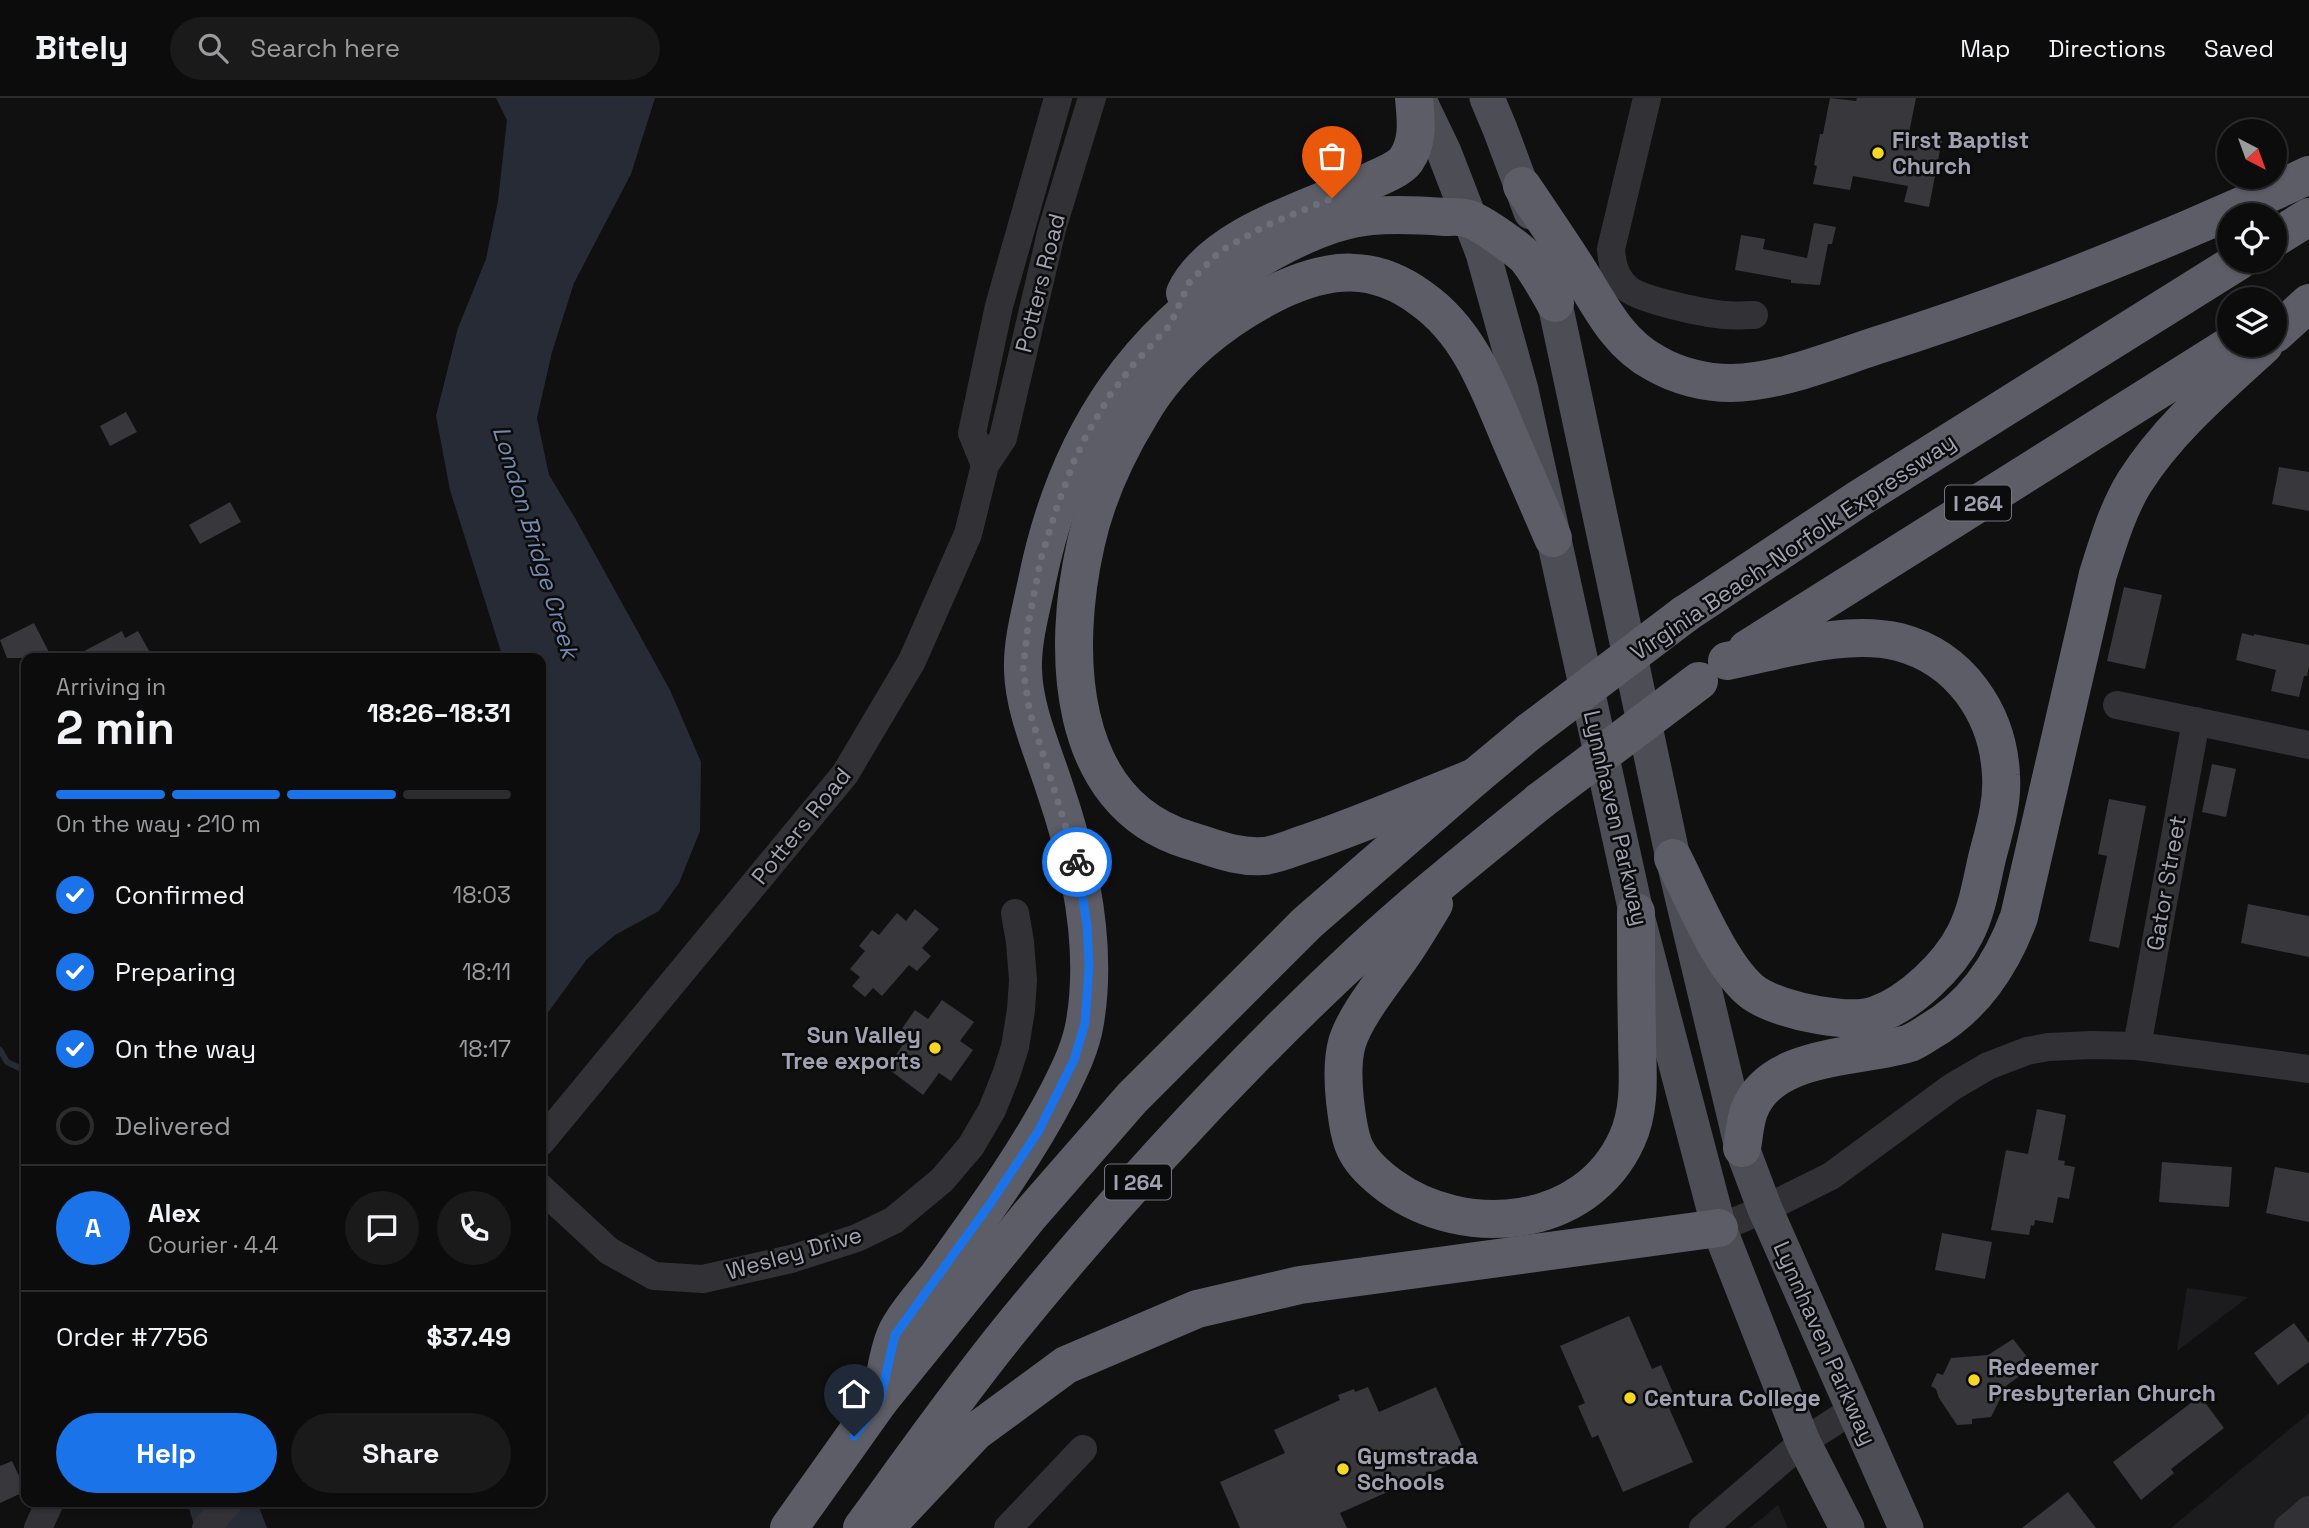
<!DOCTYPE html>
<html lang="en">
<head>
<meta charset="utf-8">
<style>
	body { margin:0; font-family:"Space Grotesk",sans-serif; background:#1a1a1b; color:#f1f3f6; height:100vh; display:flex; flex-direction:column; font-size:26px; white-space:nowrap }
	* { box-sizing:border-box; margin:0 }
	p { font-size:23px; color:#9a9b9d }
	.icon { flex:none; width:38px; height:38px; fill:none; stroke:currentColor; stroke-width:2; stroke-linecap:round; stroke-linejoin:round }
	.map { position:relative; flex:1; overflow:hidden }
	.details { position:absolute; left:21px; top:555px; width:525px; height:854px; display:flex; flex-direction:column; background:#0c0c0d; border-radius:14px; box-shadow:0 2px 5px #0004,0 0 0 2px #2c2c2e }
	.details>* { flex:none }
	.needle { width:46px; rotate:139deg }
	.fabs { position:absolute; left:2217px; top:21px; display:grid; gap:14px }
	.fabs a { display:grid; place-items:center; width:70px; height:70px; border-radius:50%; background:#0c0c0d; box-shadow:0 2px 5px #0004,0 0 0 2px #2c2c2e; font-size:35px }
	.pin { position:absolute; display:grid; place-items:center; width:60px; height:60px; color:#fff; margin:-72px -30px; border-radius:50% 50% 50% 0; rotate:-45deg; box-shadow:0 0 7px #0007 }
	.pin .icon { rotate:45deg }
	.courier { position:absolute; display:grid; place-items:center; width:70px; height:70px; margin:-35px; border:5px solid #1a73e8; border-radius:50%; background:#fff; color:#222; box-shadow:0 2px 9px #0007 }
	.head em { font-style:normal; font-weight:600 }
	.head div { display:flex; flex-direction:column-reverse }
	.head { display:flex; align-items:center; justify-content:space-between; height:119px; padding:0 35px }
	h1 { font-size:46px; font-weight:600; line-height:52px }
	.bar { display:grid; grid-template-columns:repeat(4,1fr); gap:10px 7px; align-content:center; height:84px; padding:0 35px }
	.bar i { height:9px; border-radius:5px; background:#2c2c2e }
	.bar .selected { background:#1a73e8 }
	.bar p { grid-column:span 4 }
	.line { display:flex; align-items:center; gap:18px; padding:0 35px; border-top:2px solid #2c2c2e }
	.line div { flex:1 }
	.round { display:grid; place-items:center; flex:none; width:74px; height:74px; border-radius:37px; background:#1a1a1b }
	ol { padding:0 35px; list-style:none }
	li { display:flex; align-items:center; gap:21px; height:77px }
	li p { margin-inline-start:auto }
	li .icon { padding:7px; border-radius:50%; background:#1a73e8; color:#fff; stroke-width:4 }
	li:last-child { color:#9a9b9d }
	li i { width:38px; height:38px; border:4px solid #2c2c2e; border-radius:50% }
	.button { display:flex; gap:14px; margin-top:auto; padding:14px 35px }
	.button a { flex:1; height:80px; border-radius:42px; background:#1a73e8; color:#fff; font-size:28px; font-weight:600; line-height:80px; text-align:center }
	.button a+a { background:#1a1a1b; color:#f1f3f6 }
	header { display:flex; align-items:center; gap:42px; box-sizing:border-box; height:98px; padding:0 35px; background:#0c0c0d; border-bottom:2px solid #2c2c2e }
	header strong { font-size:33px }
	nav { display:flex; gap:38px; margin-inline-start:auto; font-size:24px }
	.search { width:490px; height:63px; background:#1a1a1b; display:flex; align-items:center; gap:18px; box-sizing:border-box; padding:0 24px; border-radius:38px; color:#9a9b9d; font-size:26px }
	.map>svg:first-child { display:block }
	.built { fill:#1c1c1e }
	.water { fill:#262b35 }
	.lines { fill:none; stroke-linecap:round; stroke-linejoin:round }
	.stream { stroke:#262b35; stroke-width:6 }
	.building { fill:#37373c }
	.minor { stroke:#313136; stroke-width:28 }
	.major { stroke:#4d4d55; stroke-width:35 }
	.highway { stroke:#5d5d67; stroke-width:38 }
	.highway-bridge { stroke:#5d5d67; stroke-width:38 }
	.done { stroke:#6e6f7a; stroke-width:7; stroke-dasharray:0 12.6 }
	.route { stroke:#1a73e8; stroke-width:9 }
	.poi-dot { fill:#f4d825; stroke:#0b0b0c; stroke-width:2.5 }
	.labels { text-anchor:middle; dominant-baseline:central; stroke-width:5; stroke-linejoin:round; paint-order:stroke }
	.shield { fill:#0b0b0c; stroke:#737580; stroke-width:2 }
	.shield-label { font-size:21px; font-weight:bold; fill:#a0a2b2 }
	.poi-label { font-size:23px; font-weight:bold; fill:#a0a2b2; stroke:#0b0b0c; text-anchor:start }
	.street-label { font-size:23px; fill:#a0a2b2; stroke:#0b0b0c }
	.water-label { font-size:24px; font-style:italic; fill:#7689af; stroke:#0b0b0c }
</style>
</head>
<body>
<header>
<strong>Bitely</strong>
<div class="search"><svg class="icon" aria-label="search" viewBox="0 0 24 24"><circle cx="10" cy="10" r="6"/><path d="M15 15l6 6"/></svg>Search here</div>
<nav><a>Map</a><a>Directions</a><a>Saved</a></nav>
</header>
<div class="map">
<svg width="2309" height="1430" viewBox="0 0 2309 1430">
	<rect width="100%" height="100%" fill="#101011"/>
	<g class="built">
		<polygon points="2187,1190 2248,1199 2177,1253"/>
		<polygon points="2309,1315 2309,1430 2171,1430"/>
		<polygon points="1778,1407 1788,1430 1750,1430"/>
	</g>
	<g class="water">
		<polygon points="496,0 655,0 631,76 574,185 552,254 537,320 549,377 575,420 670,592 701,664 700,733 679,785 659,813 615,837 587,861 541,924 541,560 503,560 450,392 436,318 458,230 486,161 498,103 507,22"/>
		<polygon points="187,1404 257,1404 267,1430 195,1430"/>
	</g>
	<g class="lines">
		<polyline class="stream" points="0,952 7,964 26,973"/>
	</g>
	<g class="building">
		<polygon points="1830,0 1856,3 1857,0 1916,0 1909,35 1942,42 1929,109 1904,104 1908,88 1853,78 1850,92 1813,86 1817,68 1814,67 1820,36 1823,36"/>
		<polygon points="1814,125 1836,129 1832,146 1828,146 1820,187 1791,185 1791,182 1735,172 1741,137 1765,141 1763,151 1807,160"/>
		<polygon points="126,314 137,334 110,348 100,328"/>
		<polygon points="2279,369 2309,374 2309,413 2272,406"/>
		<polygon points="230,404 241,424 200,446 189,427"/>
		<polygon points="2124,489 2162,497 2145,571 2107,563"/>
		<polygon points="34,525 52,560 7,560 0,542"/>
		<polygon points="122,533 125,540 138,533 153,560 71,560"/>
		<polygon points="2242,535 2254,538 2254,536 2309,547 2309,569 2307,578 2304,578 2299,599 2271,593 2276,572 2236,562"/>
		<polygon points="2212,666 2236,671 2226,719 2202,714"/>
		<polygon points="2109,701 2146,708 2119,850 2089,843 2107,758 2098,756"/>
		<polygon points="2248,806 2309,818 2309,859 2241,845"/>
		<polygon points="915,811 939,831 922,850 931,858 917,873 909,867 882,898 873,890 865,899 852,888 860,879 850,871 865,853 859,848 872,832 879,837 897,815 906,823"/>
		<polygon points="942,902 974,924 960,943 973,952 951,983 939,975 923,997 887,970 902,948 894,942 915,912 928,921"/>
		<polygon points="2037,1011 2066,1017 2058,1062 2065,1063 2064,1067 2075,1069 2069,1101 2058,1099 2053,1125 2035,1122 2034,1128 2031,1127 2029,1137 1991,1132 2006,1052 2028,1056"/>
		<polygon points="2162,1064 2232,1069 2229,1109 2159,1104"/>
		<polygon points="2275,1069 2309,1075 2309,1124 2266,1115"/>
		<polygon points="1942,1135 1992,1144 1985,1181 1935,1172"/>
		<polygon points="1629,1218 1652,1271 1661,1267 1678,1306 1669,1310 1693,1364 1623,1394 1598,1337 1592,1340 1578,1308 1585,1305 1560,1248"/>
		<polygon points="2294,1225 2309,1245 2309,1264 2278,1287 2254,1255"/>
		<polygon points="2013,1241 2034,1268 2007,1287 1991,1319 1972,1321 1972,1326 1957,1327 1939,1300 1936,1291 1931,1288 1937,1275 1943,1277 1951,1260 1988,1257"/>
		<polygon points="1368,1289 1379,1314 1436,1289 1467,1359 1340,1415 1347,1430 1240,1430 1220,1384 1285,1355 1274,1332 1340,1302 1338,1297 1354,1291 1355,1294"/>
		<polygon points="2200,1298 2224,1330 2171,1371 2174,1375 2141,1402 2113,1364"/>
		<polygon points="12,1363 26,1393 0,1405 0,1368"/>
		<polygon points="2068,1394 2096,1430 2022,1430"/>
	</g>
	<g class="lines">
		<g class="minor">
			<path d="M 1647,0 L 1611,151 C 1612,166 1615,179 1627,190 C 1640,202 1707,216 1726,217 C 1735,218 1745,217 1754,217"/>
			<polyline points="985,367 972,335 999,208 1058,0"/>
			<polyline points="2117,607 2309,647"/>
			<polyline points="2137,948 2196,623"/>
			<polyline points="541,1044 845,676 912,563 968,436 985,367 1003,340 1052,131 1092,0"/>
			<polyline points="541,1090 609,1153 654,1178 703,1181 791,1161 857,1140 894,1122 942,1082 971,1048 992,1012 1006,977 1015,949 1021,912 1023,882 1020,844 1015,815"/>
			<polyline points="1719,1130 1765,1111 1831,1078 1952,989 1988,968 2027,953 2048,949 2092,947 2137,948 2309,971"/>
			<polyline points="38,1430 50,1404"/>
			<polyline points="206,1430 229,1404"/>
			<polyline points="1008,1430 1083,1351"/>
			<polyline points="1703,1430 1803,1344 1854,1311"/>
			<polyline points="2288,1430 2309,1412"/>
		</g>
		<g class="major">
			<polyline points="1418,0 1444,54 1483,155 1521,292 1636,814 1719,1130 1803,1344 1847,1430"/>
			<polyline points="1487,0 1500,31 1531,114"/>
			<polyline points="1549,178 1673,760 1742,1050 1765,1111 1906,1430"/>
		</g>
		<g class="highway">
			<path d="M 1522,88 C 1541,116 1560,144 1578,172 C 1600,207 1617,245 1655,265 C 1677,278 1705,285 1731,285 C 1780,284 1829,263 1875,248 C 2023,201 2168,143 2309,77"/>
			<polyline points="2275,140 2309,119"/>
			<path d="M 1185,195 C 1211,139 1306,111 1359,88 C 1372,82 1398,73 1406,62 C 1419,43 1416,22 1414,0"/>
			<polyline points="2275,236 2309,205"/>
			<polyline points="1685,516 1860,400 2239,163"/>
			<polyline points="1747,551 2230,247"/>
			<path d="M 1475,679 C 1420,701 1366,725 1310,744 C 1296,748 1278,757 1263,758 C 1235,760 1213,749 1188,742 C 1064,704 1062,550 1086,445 C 1096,400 1117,354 1141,315 C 1172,262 1222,221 1277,194 C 1329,169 1374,165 1422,201 C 1470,235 1489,291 1511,343 C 1525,376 1539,408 1553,440"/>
			<path d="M 1673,760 C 1692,797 1719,865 1750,892 C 1765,905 1799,914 1818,917 C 1836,920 1859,923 1876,917 C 1910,905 1949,868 1965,836 C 1977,813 1981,786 1987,760 C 1994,733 2003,705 2001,677 C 1998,615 1960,560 1899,544 C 1845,531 1780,553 1727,563"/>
			<path d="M 1434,806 C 1425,821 1416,836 1406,851 C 1389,877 1356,915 1347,945 C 1342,963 1343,984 1345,1003 C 1347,1018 1349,1041 1357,1054 C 1364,1067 1378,1079 1390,1088 C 1464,1142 1586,1132 1627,1041 C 1642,1008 1637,971 1637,936 C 1636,896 1636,855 1636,814"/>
			<path d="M 1742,1050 C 1744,1038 1745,1024 1749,1013 C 1771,954 1860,961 1910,945 C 1917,942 1923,938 1929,934 C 1973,909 2002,866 2019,819 L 2098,476 C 2108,445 2117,413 2134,385 C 2168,331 2217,290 2264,247"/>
			<path d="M 880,1302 C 885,1282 887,1257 895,1238 C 901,1222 926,1193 938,1178 C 981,1118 1025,1059 1059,993 C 1070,971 1081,949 1085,924 C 1098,846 1080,764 1055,691 C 1043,653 1024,612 1023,572 C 1022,543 1031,512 1037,483 C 1067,336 1139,228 1271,154 C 1300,138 1337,121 1371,118 C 1395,116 1420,117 1445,119 C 1452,119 1462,118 1469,121 C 1480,124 1523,154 1529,163 C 1539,176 1547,191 1555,205"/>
			<polyline points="896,1418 975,1334 1066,1267 1197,1211 1300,1187 1719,1130"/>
			<polyline points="789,1430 880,1302 1029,1118 1132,1000 1307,825 1475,679 1529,634"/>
			<path d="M 862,1430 C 910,1364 957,1297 1008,1234 C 1117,1100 1235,971 1361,854 C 1418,801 1480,752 1540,703"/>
		</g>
		<g class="highway-bridge">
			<polyline points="1529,634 1685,516"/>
			<polyline points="1540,703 1699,583"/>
		</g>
	</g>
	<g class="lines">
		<polyline class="done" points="1077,764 1030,615 1023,572 1028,527 1041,460 1058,406 1074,363 1087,336 1110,297 1132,268 1170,227 1189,185 1220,153 1265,128 1332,100"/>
		<polyline class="route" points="854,1338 880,1302 895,1237 990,1106 1038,1034 1074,962 1085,925 1089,868 1087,827 1077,764"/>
	</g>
	<g class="poi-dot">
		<circle cx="1878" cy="55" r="7"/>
		<circle cx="935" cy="950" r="7"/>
		<circle cx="1974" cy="1282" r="7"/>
		<circle cx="1630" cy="1300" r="7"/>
		<circle cx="1343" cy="1371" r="7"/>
	</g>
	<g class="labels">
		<g class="shield">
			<rect x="1945" y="387.5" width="66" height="35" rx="5"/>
			<rect x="1105" y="1066.5" width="66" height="35" rx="5"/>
		</g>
		<g class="shield-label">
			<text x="1978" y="405">I 264</text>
			<text x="1138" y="1084">I 264</text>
		</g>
		<g class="poi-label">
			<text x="1892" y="42">First Baptist<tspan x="1892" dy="26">Church</tspan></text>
			<text x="921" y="937" text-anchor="end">Sun Valley<tspan x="921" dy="26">Tree exports</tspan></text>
			<text x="1988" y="1269">Redeemer<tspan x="1988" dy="26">Presbyterian Church</tspan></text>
			<text x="1644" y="1300">Centura College</text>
			<text x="1357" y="1358">Gymstrada<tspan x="1357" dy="26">Schools</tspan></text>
		</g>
		<g class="street-label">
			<text transform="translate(1040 185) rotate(-76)">Potters Road</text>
			<text transform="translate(1793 449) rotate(-34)">Virginia Beach-Norfolk Expressway</text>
			<text transform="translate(1616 720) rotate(77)">Lynnhaven Parkway</text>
			<text transform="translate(801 728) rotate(-51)">Potters Road</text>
			<text transform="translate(2166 785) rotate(-80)">Gator Street</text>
			<text transform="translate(794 1155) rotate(-16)">Wesley Drive</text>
			<text transform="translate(1825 1245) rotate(66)">Lynnhaven Parkway</text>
		</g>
		<g class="water-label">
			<text transform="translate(536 444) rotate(73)">London Bridge Creek</text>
		</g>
	</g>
</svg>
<div class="fabs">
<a><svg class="needle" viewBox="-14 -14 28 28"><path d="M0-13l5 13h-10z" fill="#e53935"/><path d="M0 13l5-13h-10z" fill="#9a9b9d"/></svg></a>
<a><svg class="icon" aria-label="locate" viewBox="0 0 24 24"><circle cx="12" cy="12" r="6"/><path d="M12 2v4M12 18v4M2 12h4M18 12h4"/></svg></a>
<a><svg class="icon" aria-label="layers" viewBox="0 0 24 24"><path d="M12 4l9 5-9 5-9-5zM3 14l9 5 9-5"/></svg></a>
</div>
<div class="pin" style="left:1332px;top:100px;background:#ea580c"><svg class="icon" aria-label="bag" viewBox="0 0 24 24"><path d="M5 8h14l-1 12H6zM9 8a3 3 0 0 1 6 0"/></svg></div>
<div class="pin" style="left:854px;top:1338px;background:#1f2937"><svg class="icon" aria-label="home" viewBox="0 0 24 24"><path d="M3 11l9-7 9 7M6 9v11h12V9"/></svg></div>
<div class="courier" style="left:1077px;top:764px"><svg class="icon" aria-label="bike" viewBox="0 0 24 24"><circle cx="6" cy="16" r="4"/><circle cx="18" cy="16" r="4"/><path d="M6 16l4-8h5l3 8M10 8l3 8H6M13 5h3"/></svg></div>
<section class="details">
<div class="head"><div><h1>2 min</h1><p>Arriving in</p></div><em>18:26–18:31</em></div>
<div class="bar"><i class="selected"></i><i class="selected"></i><i class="selected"></i><i></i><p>On the way · 210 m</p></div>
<ol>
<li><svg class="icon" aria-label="check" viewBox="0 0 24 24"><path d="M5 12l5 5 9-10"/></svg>Confirmed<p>18:03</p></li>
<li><svg class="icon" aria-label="check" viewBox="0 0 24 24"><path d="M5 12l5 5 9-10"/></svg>Preparing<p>18:11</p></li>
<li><svg class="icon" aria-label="check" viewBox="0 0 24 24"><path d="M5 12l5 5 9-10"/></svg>On the way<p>18:17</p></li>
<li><i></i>Delivered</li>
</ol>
<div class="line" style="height:126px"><b class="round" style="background:#1a73e8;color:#fff">A</b><div><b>Alex</b><p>Courier · 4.4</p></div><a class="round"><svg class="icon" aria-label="chat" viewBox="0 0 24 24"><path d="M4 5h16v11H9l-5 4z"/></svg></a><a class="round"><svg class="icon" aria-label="phone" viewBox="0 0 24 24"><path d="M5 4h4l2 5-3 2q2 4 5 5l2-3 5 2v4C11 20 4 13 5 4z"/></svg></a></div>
<div class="line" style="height:91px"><div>Order #7756</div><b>$37.49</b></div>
<div class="button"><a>Help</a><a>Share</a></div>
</section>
</div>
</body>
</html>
